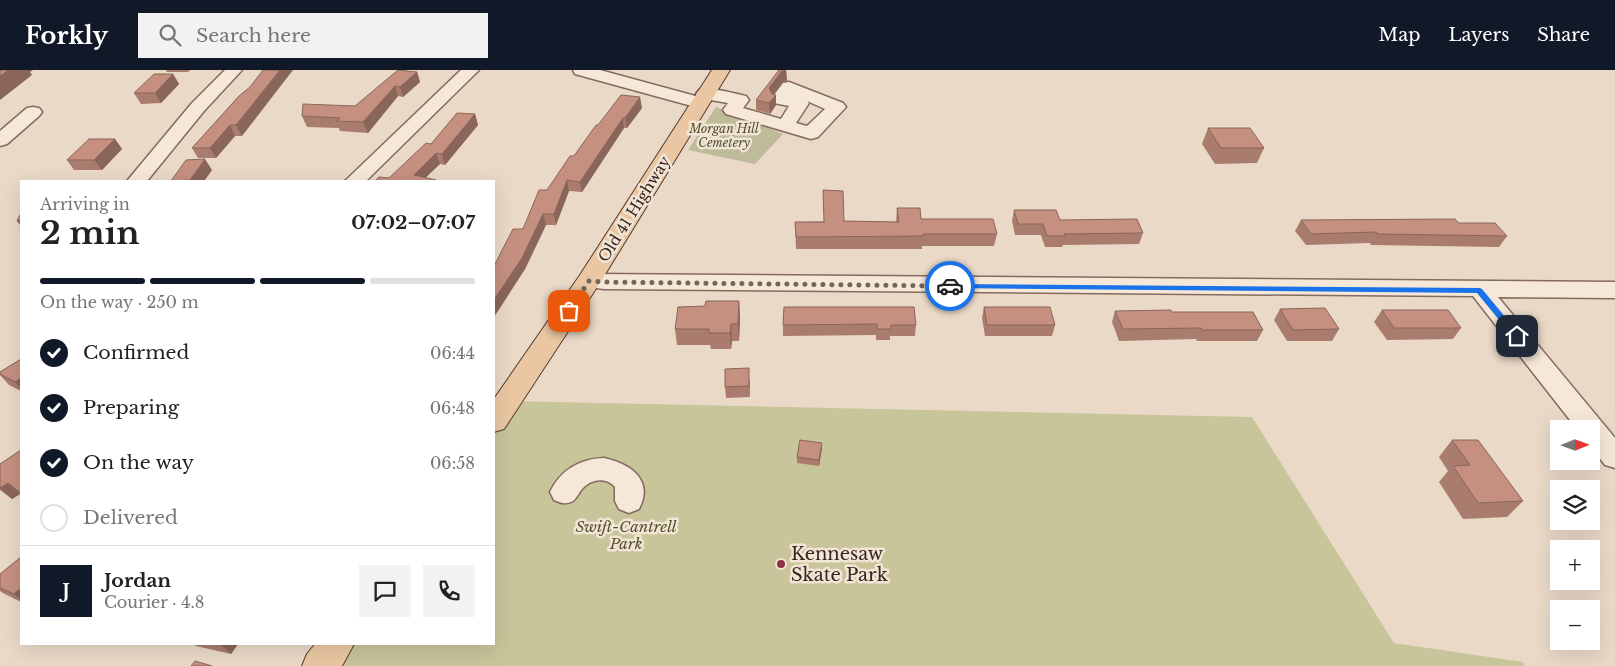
<!DOCTYPE html>
<html lang="en">
<head>
<meta charset="utf-8">
<style>
	body { margin:0; font-family:"Libre Baskerville",serif; background:#f2f2f2; color:#222; height:100vh; display:flex; flex-direction:column; font-size:19px; white-space:nowrap }
	* { box-sizing:border-box; margin:0 }
	p { font-size:16px; color:#767676 }
	.icon { flex:none; width:28px; height:28px; fill:none; stroke:currentColor; stroke-width:2; stroke-linecap:round; stroke-linejoin:round }
	.map { position:relative; flex:1; overflow:hidden }
	.side { position:absolute; left:20px; top:110px; width:475px; height:465px; display:flex; flex-direction:column; background:#fff; border-radius:0px; box-shadow:0 5px 20px #0002 }
	.side>* { flex:none }
	.needle { width:32px; rotate:89deg }
	.buttons { position:absolute; left:1550px; top:350px; display:grid; gap:10px }
	.buttons a { display:grid; place-items:center; width:50px; height:50px; border-radius:0px; background:#fff; box-shadow:0 5px 20px #0002; font-size:25px }
	.pin { position:absolute; display:grid; place-items:center; width:42px; height:42px; color:#fff; margin:-21px; border-radius:10px; box-shadow:0 2px 8px #0006 }
	.courier { position:absolute; display:grid; place-items:center; width:50px; height:50px; margin:-25px; border:4px solid #1a73e8; border-radius:50%; background:#fff; color:#222; box-shadow:0 1px 6px #0007 }
	.summary em { font-style:normal; font-weight:700 }
	.summary div { display:flex; flex-direction:column-reverse }
	.summary { display:flex; align-items:center; justify-content:space-between; height:85px; padding:0 20px }
	h1 { font-size:32px; font-weight:700; line-height:38px }
	.bar { display:grid; grid-template-columns:repeat(4,1fr); gap:8px 5px; align-content:center; height:60px; padding:0 20px }
	.bar i { height:6px; border-radius:4px; background:#e0e0e0 }
	.bar .current { background:#111827 }
	.bar p { grid-column:span 4 }
	.line { display:flex; align-items:center; gap:12px; padding:0 20px; border-top:1px solid #e0e0e0 }
	.line div { flex:1 }
	.round { display:grid; place-items:center; flex:none; width:52px; height:52px; border-radius:0px; background:#f2f2f2 }
	ol { padding:0 20px; list-style:none }
	li { display:flex; align-items:center; gap:15px; height:55px }
	li p { margin-inline-start:auto }
	li .icon { padding:5px; border-radius:50%; background:#111827; color:#fff; stroke-width:4 }
	li:last-child { color:#767676 }
	li i { width:28px; height:28px; border:2px solid #e0e0e0; border-radius:50% }
	header { display:flex; align-items:center; gap:30px; box-sizing:border-box; height:70px; padding:0 25px; background:#111827; color:#fff }
	header strong { font-size:24px }
	nav { display:flex; gap:28px; margin-inline-start:auto; font-size:18px }
	.search { width:350px; height:45px; background:#f2f2f2; display:flex; align-items:center; gap:12px; box-sizing:border-box; padding:0 18px; border-radius:0px; color:#767676; font-size:19px }
	.map>svg:first-child { display:block }
	.green { fill:#c8c59b }
	.cemetery { fill:#bdbb9a }
	.lines { fill:none; stroke-linecap:round; stroke-linejoin:round }
	.minor-casing { stroke:#846b5e; stroke-width:3 }
	.major-casing { stroke:#533b31; stroke-width:2 }
	.minor { fill:#f6e8d9; fill-rule:evenodd }
	.major { fill:#eac7a2; fill-rule:evenodd }
	.wall { fill:#a97c6e }
	.shaded-wall { fill:#8a655a }
	.building { fill:#c59080; stroke:#8a655a }
	.route { fill:#1a73e8 }
	.done { stroke:#75655a; stroke-width:5; stroke-dasharray:0 9 }
	.poi-dot { fill:#8e3344; stroke:#f3e5d6; stroke-width:2 }
	.labels { text-anchor:middle; dominant-baseline:central; stroke-width:5; stroke-linejoin:round; paint-order:stroke }
	.far-park-label { font-size:12px; font-style:italic; fill:#4e5129; stroke:#f3e5d6 }
	.street-label { font-size:15px; fill:#362720; stroke:#f3e5d6 }
	.park-label { font-size:15px; font-style:italic; fill:#4e5129; stroke:#f3e5d6 }
	.near-poi-label { font-size:18px; fill:#362720; stroke:#f3e5d6; text-anchor:start }
</style>
</head>
<body>
<header>
<strong>Forkly</strong>
<div class="search"><svg class="icon" aria-label="search" viewBox="0 0 24 24"><circle cx="10" cy="10" r="6"/><path d="M15 15l6 6"/></svg>Search here</div>
<nav><a>Map</a><a>Layers</a><a>Share</a></nav>
</header>
<div class="map">
<svg width="1615" height="596" viewBox="0 0 1615 596">
	<rect width="100%" height="100%" fill="#ead9c7"/>
	<polygon class="green" points="508,331 1252,347 1394,573 1523,592 1525,596 321,596 337,574 494,574 494,351"/>
	<polygon class="cemetery" points="716,37 783,64 755,94 688,80"/>
	<g class="lines">
		<g class="minor-casing">
			<g id="minor">
				<polygon points="225,0 242,0 204,41 147,111 127,111 192,33"/>
				<polygon points="461,0 479,0 366,111 345,111"/>
				<path d="M 573,0 L 600,0 L 699,27 L 696,24 L 699,20 C 713,17 732,23 746,26 L 749,30 L 743,38 L 781,49 L 789,36 L 774,33 L 771,29 L 783,13 L 789,12 L 843,33 L 846,37 L 818,67 L 811,69 L 726,44 L 723,40 L 728,33 L 705,29 L 708,33 L 705,37 L 699,38 L 575,4 ZM 807,31 L 825,39 L 807,56 L 796,53 L 809,33 Z"/>
				<polygon points="33,37 39,38 42,42 39,46 7,74 0,76 0,61 27,38"/>
				<polygon points="589,204 1615,212 1615,228 1498,227 1615,368 1615,398 1605,395 1591,377 1591,359 1577,359 1473,226 604,219 581,216 578,211 581,206"/>
				<path d="M 604,388 C 631,394 654,410 639,439 L 629,443 L 619,439 L 615,431 L 615,417 C 606,407 592,409 583,418 C 579,422 577,428 573,431 C 566,435 561,433 554,430 L 550,422 C 561,400 579,389 604,388 Z"/>
			</g>
		</g>
		<g class="major-casing">
			<g id="major">
				<polygon points="712,0 730,0 601,211 504,359 494,362 494,329 580,205"/>
				<polygon points="315,574 354,574 342,596 302,596 307,584"/>
			</g>
		</g>
		<use href="#minor" class="minor"/>
		<use href="#major" class="major"/>
	</g>
	<g class="wall">
		<polygon points="166,0 190,0 188,2 167,2"/>
		<polygon points="786,0 787,11 782,12 772,24 776,35 770,44 756,40 756,30"/>
		<polygon points="417,2 420,12 403,27 398,26 368,63 340,61 339,58 307,57 302,46 355,36"/>
		<polygon points="173,4 179,14 161,33 141,34 134,23"/>
		<polygon points="239,26 242,66 235,66 216,88 198,88 192,78"/>
		<polygon points="642,38 627,58 624,58 582,122 569,121 556,155 546,155 525,199 494,247 494,196 523,159 547,120 574,86 598,55"/>
		<polygon points="475,44 478,55 445,95 440,94 426,107 389,108 431,74"/>
		<polygon points="1208,58 1264,78 1257,93 1215,94 1202,74"/>
		<polygon points="115,69 122,79 102,100 74,100 67,90"/>
		<polygon points="212,100 204,111 171,111"/>
		<polygon points="897,138 921,149 997,164 994,176 922,176 922,179 796,179 795,152 844,151 896,152"/>
		<polygon points="1014,140 1060,150 1143,163 1139,174 1063,175 1062,177 1045,177 1041,165 1015,165 1012,151"/>
		<polygon points="1301,150 1459,153 1507,166 1499,177 1371,175 1370,173 1306,175 1295,161"/>
		<polygon points="739,231 740,248 739,271 732,271 731,279 711,279 710,275 677,275 675,259 705,236"/>
		<polygon points="784,237 916,255 915,266 890,266 890,270 876,270 876,265 783,266 783,255"/>
		<polygon points="984,237 1055,255 1052,266 985,266 982,248"/>
		<polygon points="1280,239 1339,259 1332,271 1287,271 1274,250"/>
		<polygon points="1382,240 1461,258 1453,269 1387,270 1374,252"/>
		<polygon points="1115,241 1263,260 1257,271 1197,271 1196,269 1119,271 1112,252"/>
		<polygon points="21,289 21,321 9,315 0,305 0,302"/>
		<polygon points="750,309 750,327 726,328 725,317"/>
		<polygon points="1452,370 1523,431 1507,447 1463,449 1439,412 1448,401 1439,387"/>
		<polygon points="822,378 819,396 797,393 797,387"/>
		<polygon points="21,380 21,425 20,424 12,429 0,420 0,394"/>
		<polygon points="21,487 21,532 3,523 0,521 0,504"/>
		<polygon points="193,574 238,574 231,584 196,576"/>
	</g>
	<g class="shaded-wall">
		<polygon points="8,0 33,0 30,2 32,5 0,30 0,6"/>
		<polygon points="280,0 293,0 242,66 236,55"/>
		<polygon points="786,0 787,11 782,12 770,28 769,18 781,2"/>
		<polygon points="417,2 420,12 403,27 400,17"/>
		<polygon points="173,4 179,14 161,33 155,23"/>
		<polygon points="395,16 398,26 368,63 363,52"/>
		<polygon points="776,25 776,35 770,44 769,33"/>
		<polygon points="640,27 642,38 627,58 625,48"/>
		<polygon points="475,44 478,55 445,95 442,84"/>
		<polygon points="623,48 624,58 582,122 580,112"/>
		<polygon points="230,55 235,66 216,88 210,78"/>
		<polygon points="115,69 122,79 102,100 94,90"/>
		<polygon points="436,83 440,94 422,111 414,105"/>
		<polygon points="205,89 212,100 204,111 191,111 190,110"/>
		<polygon points="567,110 569,121 556,155 554,144"/>
		<polygon points="543,144 546,155 525,199 494,247 494,230"/>
		<polygon points="21,150 21,156 17,151"/>
		<polygon points="739,231 740,248 739,271 738,254"/>
		<polygon points="731,254 732,271 731,279 730,263"/>
		<polygon points="21,308 21,319 15,312"/>
		<polygon points="822,373 822,378 819,396 819,390"/>
		<polygon points="8,413 20,424 12,429 0,418"/>
		<polygon points="21,518 21,530 14,524"/>
		<polygon points="220,574 238,574 231,584"/>
	</g>
	<g class="building">
		<polygon points="0,0 8,0 0,6"/>
		<polygon points="263,0 280,0 236,55 230,55 210,78 192,78 239,26 250,17"/>
		<polygon points="398,0 417,2 400,17 395,16 363,52 336,51 340,48 302,46 303,34 355,36"/>
		<polygon points="779,0 786,0 781,2 769,18 772,24 776,25 769,33 756,30"/>
		<polygon points="154,4 173,4 155,23 134,23"/>
		<polygon points="621,25 640,27 625,48 623,48 580,112 567,110 554,144 543,144 522,188 494,230 494,196 513,159 523,159 539,120 547,120 570,86 574,86 596,55 598,55"/>
		<polygon points="457,43 475,44 442,84 436,83 414,105 436,110 434,111 375,111 379,107 389,108 426,73 431,74"/>
		<polygon points="1208,58 1250,58 1264,78 1221,78"/>
		<polygon points="89,69 115,69 94,90 67,90"/>
		<polygon points="205,89 190,110 171,111 186,90"/>
		<polygon points="823,120 843,121 844,151 899,152 897,138 920,138 921,149 993,149 997,164 923,164 924,166 796,167 795,152 824,152"/>
		<polygon points="1014,140 1056,140 1060,150 1137,149 1143,163 1064,164 1065,166 1047,166 1043,154 1018,154"/>
		<polygon points="21,143 21,150 17,151"/>
		<polygon points="1455,149 1459,153 1495,153 1507,166 1377,164 1376,162 1311,164 1301,150"/>
		<polygon points="706,231 739,231 738,254 731,254 730,263 709,263 709,259 675,259 678,237 705,236"/>
		<polygon points="784,237 914,237 916,255 891,255 891,259 877,259 877,254 783,255"/>
		<polygon points="984,237 1050,237 1055,255 987,255"/>
		<polygon points="1325,238 1339,259 1293,260 1280,239"/>
		<polygon points="1171,240 1171,242 1253,242 1263,260 1202,260 1201,258 1123,259 1115,241"/>
		<polygon points="1382,240 1448,240 1461,258 1394,258"/>
		<polygon points="21,289 21,308 15,312 0,304 0,302"/>
		<polygon points="749,298 749,316 725,317 725,299"/>
		<polygon points="800,370 822,373 819,390 797,387"/>
		<polygon points="1452,370 1478,370 1523,431 1478,433 1453,396 1470,395"/>
		<polygon points="21,380 21,423 8,413 0,418 0,394"/>
		<polygon points="21,487 21,518 14,524 0,518 0,504"/>
		<polygon points="195,591 212,596 191,596"/>
	</g>
	<polygon class="route" points="948,214 1480,218 1482,219 1521,266 1517,269 1514,268 1477,223 950,218 948,217"/>
	<g class="lines">
		<polyline class="done" points="569,241 589,211 604,212 950,216"/>
	</g>
	<circle class="poi-dot" cx="781" cy="494" r="5"/>
	<g class="labels">
		<g class="far-park-label">
			<text x="724" y="58">Morgan Hill<tspan x="724" dy="14">Cemetery</tspan></text>
		</g>
		<g class="street-label">
			<text transform="translate(634 139) rotate(-58)">Old 41 Highway</text>
		</g>
		<g class="park-label">
			<text x="626" y="456">Swift-Cantrell<tspan x="626" dy="17">Park</tspan></text>
		</g>
		<g class="near-poi-label">
			<text x="791" y="484">Kennesaw<tspan x="791" dy="21">Skate Park</tspan></text>
		</g>
	</g>
</svg>
<div class="buttons">
<a><svg class="needle" viewBox="-14 -14 28 28"><path d="M0-13l5 13h-10z" fill="#e53935"/><path d="M0 13l5-13h-10z" fill="#767676"/></svg></a>
<a><svg class="icon" aria-label="layers" viewBox="0 0 24 24"><path d="M12 4l9 5-9 5-9-5zM3 14l9 5 9-5"/></svg></a>
<a>+</a>
<a>−</a>
</div>
<div class="pin" style="left:569px;top:241px;background:#ea580c"><svg class="icon" aria-label="bag" viewBox="0 0 24 24"><path d="M5 8h14l-1 12H6zM9 8a3 3 0 0 1 6 0"/></svg></div>
<div class="pin" style="left:1517px;top:266px;background:#1f2937"><svg class="icon" aria-label="home" viewBox="0 0 24 24"><path d="M3 11l9-7 9 7M6 9v11h12V9"/></svg></div>
<div class="courier" style="left:950px;top:216px"><svg class="icon" aria-label="car" viewBox="0 0 24 24"><path d="M5 17H2v-5l4-1 3-4h7l3 4 3 1v5h-3M9 17h6M6 11h13"/><circle cx="7" cy="17" r="2"/><circle cx="17" cy="17" r="2"/></svg></div>
<section class="side">
<div class="summary"><div><h1>2 min</h1><p>Arriving in</p></div><em>07:02–07:07</em></div>
<div class="bar"><i class="current"></i><i class="current"></i><i class="current"></i><i></i><p>On the way · 250 m</p></div>
<ol>
<li><svg class="icon" aria-label="check" viewBox="0 0 24 24"><path d="M5 12l5 5 9-10"/></svg>Confirmed<p>06:44</p></li>
<li><svg class="icon" aria-label="check" viewBox="0 0 24 24"><path d="M5 12l5 5 9-10"/></svg>Preparing<p>06:48</p></li>
<li><svg class="icon" aria-label="check" viewBox="0 0 24 24"><path d="M5 12l5 5 9-10"/></svg>On the way<p>06:58</p></li>
<li><i></i>Delivered</li>
</ol>
<div class="line" style="height:90px"><b class="round" style="background:#111827;color:#fff">J</b><div><b>Jordan</b><p>Courier · 4.8</p></div><a class="round"><svg class="icon" aria-label="chat" viewBox="0 0 24 24"><path d="M4 5h16v11H9l-5 4z"/></svg></a><a class="round"><svg class="icon" aria-label="phone" viewBox="0 0 24 24"><path d="M5 4h4l2 5-3 2q2 4 5 5l2-3 5 2v4C11 20 4 13 5 4z"/></svg></a></div>
</section>
</div>
</body>
</html>
